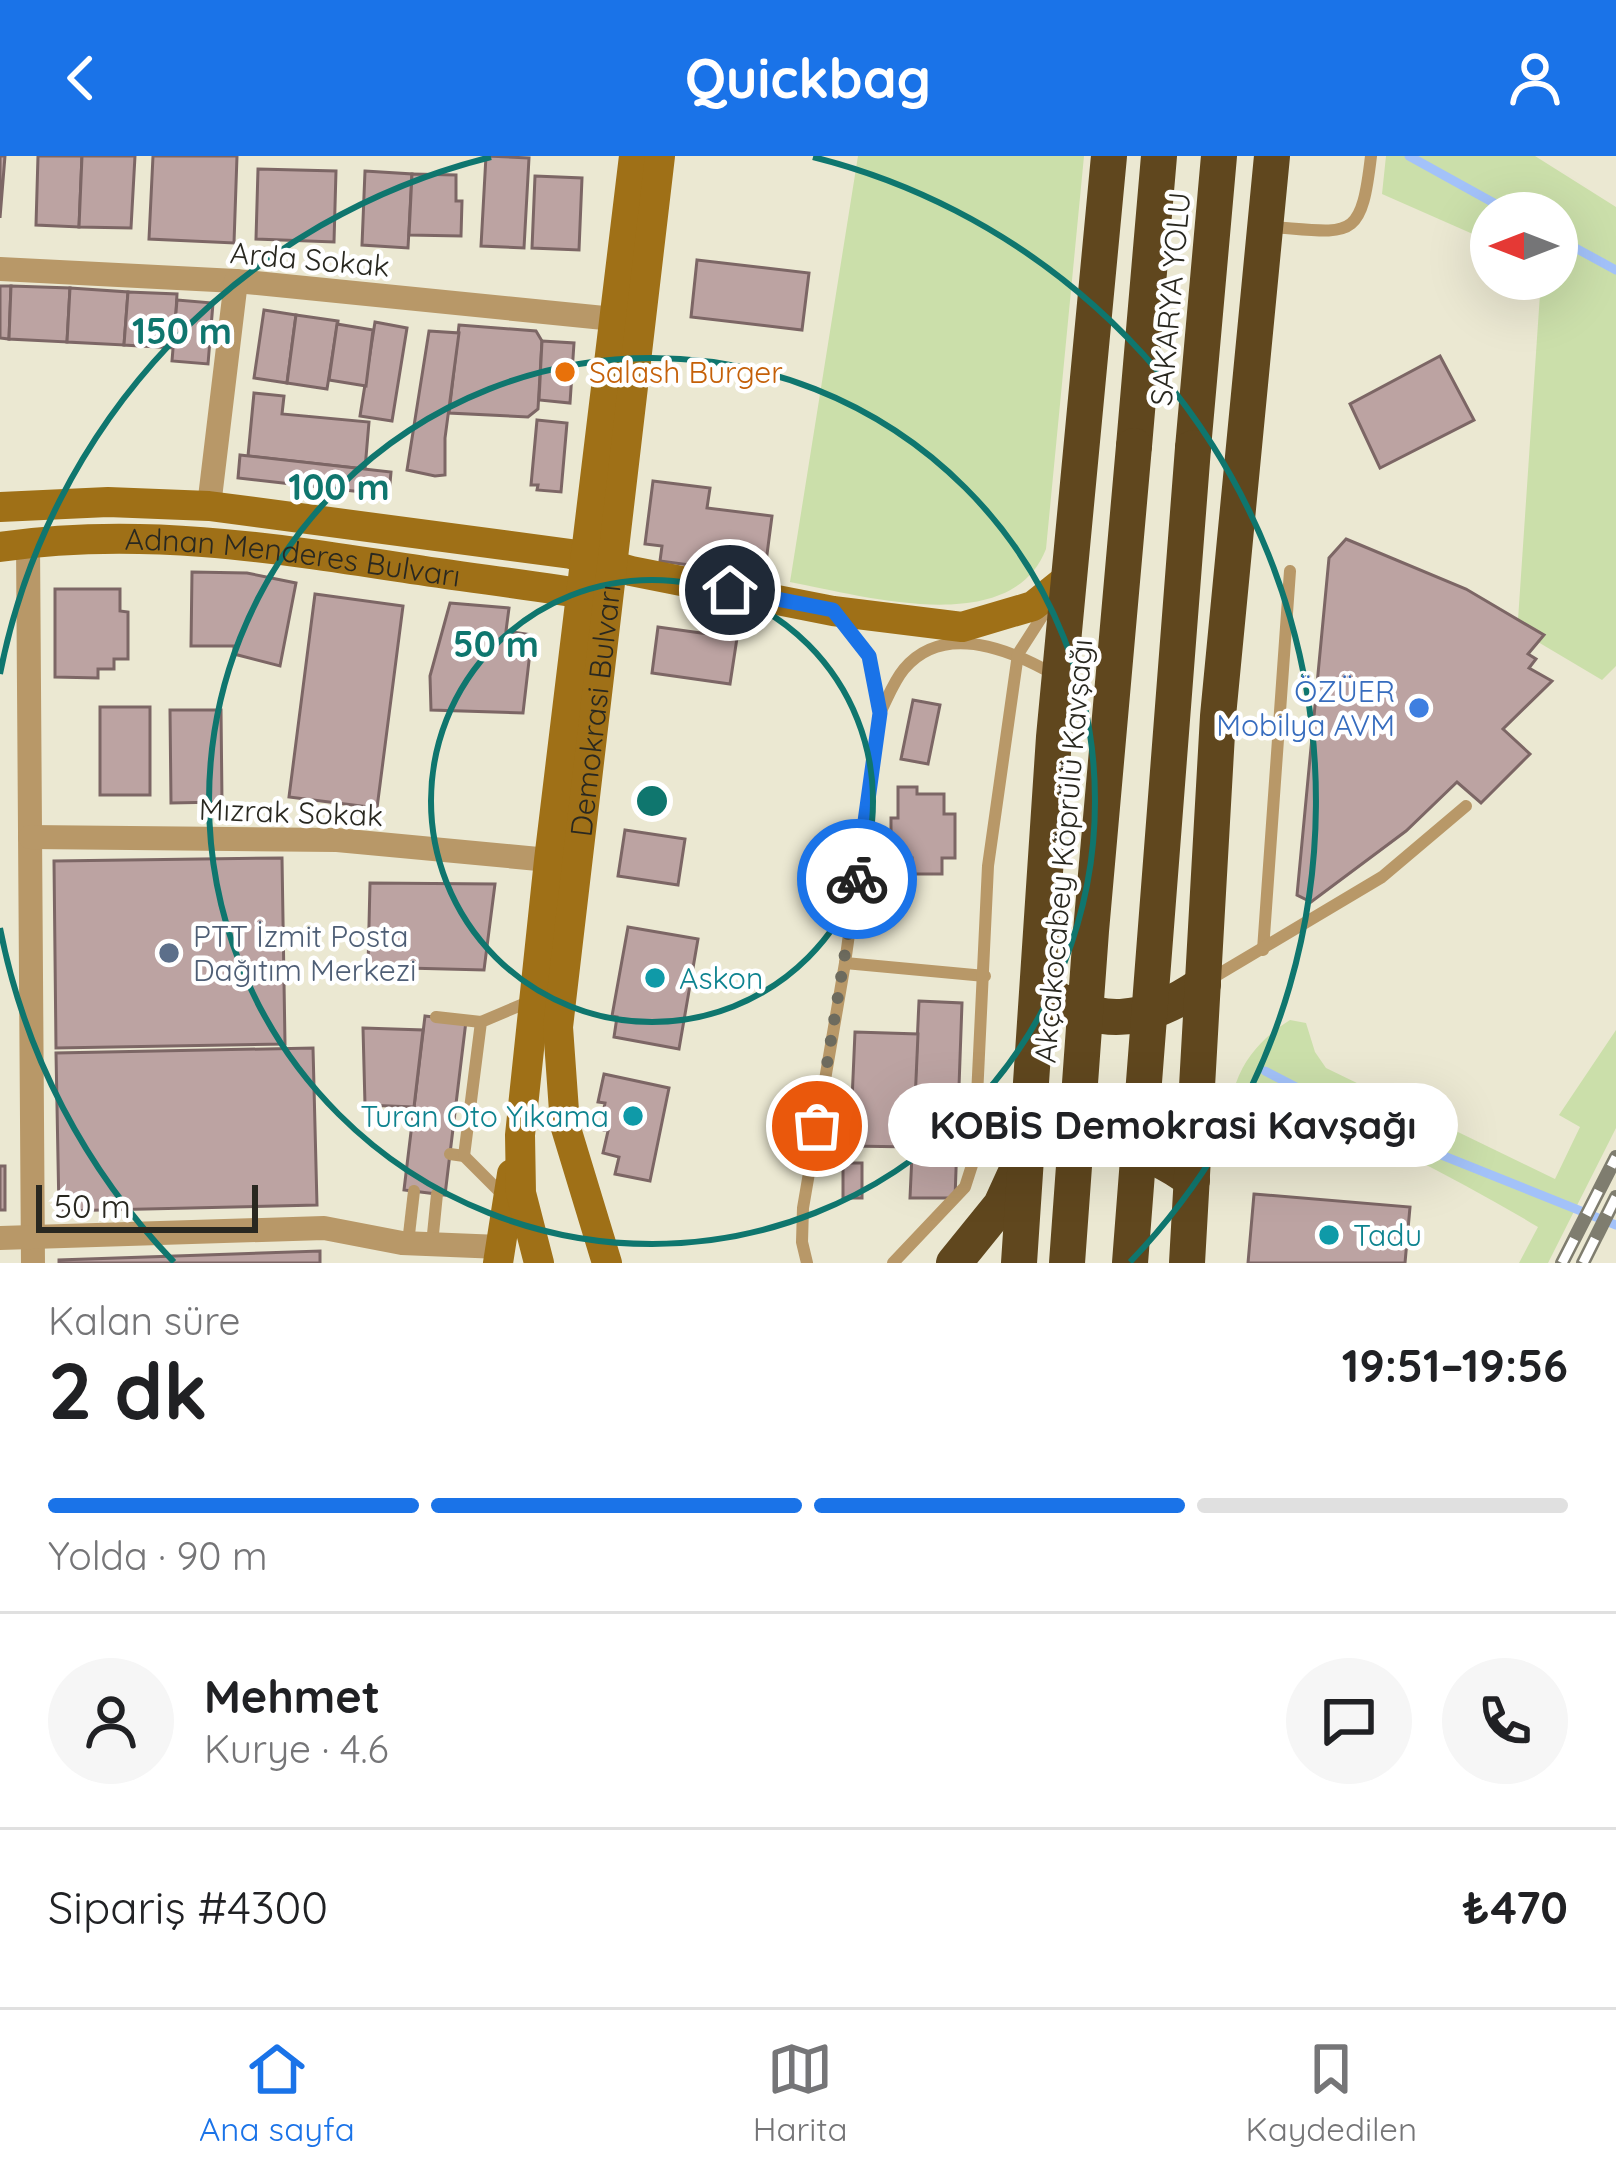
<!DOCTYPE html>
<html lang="tr">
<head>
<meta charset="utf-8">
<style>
	body { margin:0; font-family:Quicksand,sans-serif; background:#f6f6f6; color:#202124; height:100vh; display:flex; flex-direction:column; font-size:45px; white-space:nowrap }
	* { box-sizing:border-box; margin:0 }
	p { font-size:39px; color:#757577 }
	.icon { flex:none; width:66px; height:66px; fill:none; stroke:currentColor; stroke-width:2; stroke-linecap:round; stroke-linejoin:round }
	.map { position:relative; height:1107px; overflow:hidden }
	.side { display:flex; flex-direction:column; background:#fff; flex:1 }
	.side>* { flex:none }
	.needle { width:78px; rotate:270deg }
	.controls { position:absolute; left:1470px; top:36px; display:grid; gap:24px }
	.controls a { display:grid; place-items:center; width:108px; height:108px; border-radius:50%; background:#fff; box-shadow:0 12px 48px #0002; font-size:60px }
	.scale { position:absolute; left:36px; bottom:30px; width:222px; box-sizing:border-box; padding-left:12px; border:6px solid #292820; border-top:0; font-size:33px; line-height:42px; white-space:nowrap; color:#292820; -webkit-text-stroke:9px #fff; paint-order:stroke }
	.pin { position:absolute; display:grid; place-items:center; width:102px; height:102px; color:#fff; margin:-51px; border:6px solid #fff; border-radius:50%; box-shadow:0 3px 12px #0007 }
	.courier { position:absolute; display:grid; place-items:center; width:120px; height:120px; margin:-60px; border:9px solid #1a73e8; border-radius:50%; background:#fff; color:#222; box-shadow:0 3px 15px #0007 }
	.bubble { position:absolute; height:84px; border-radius:42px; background:#fff; box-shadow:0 12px 48px #0002; font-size:39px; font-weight:700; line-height:84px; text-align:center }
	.summary em { font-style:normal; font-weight:700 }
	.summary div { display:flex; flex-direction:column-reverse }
	.summary { display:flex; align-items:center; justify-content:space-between; height:204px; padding:0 48px }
	h1 { font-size:78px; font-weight:700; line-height:90px }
	.bar { display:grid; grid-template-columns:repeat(4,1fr); gap:18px 12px; align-content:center; height:144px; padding:0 48px }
	.bar i { height:15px; border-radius:9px; background:#e0e0e0 }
	.bar .current { background:#1a73e8 }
	.bar p { grid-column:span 4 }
	.line { display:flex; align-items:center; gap:30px; padding:0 48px; border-top:3px solid #e0e0e0 }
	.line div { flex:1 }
	.round { display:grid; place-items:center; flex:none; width:126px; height:126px; border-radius:63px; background:#f6f6f6 }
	header { display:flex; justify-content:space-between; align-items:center; height:156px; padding:0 48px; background:#1a73e8; color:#fff; font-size:54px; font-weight:700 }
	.dock { display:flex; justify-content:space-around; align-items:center; height:168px; border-top:3px solid #e0e0e0; background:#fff; font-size:33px; color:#757577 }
	.dock a { display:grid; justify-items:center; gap:6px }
	.dock .current { color:#1a73e8 }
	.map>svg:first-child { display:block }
	.green { fill:#cbdfaa }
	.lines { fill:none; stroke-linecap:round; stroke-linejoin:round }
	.stream { stroke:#a3c2f9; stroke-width:9 }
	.building { fill:#bca3a2; stroke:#7c6665; stroke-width:3 }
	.lane { stroke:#b89868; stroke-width:12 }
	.street { stroke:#b89868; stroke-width:24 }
	.secondary { stroke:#9f7017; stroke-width:30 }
	.highway { stroke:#60471e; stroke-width:36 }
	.rail-casing { stroke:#7f7d6f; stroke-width:14 }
	.rail { stroke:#fff; stroke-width:9; stroke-dasharray:27; stroke-linecap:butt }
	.highway-bridge { stroke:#60471e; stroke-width:36 }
	.done { stroke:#6d6b5e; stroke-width:12; stroke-dasharray:0 21.6 }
	.route { stroke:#1a73e8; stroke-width:15 }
	.ring { fill:none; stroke:#0f766e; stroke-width:6 }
	.food-dot { fill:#e8710a; stroke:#fff; stroke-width:4.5 }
	.shop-dot { fill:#3f7fe0; stroke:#fff; stroke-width:4.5 }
	.service-dot { fill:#5c6f8a; stroke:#fff; stroke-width:4.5 }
	.culture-dot { fill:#0f9aa8; stroke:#fff; stroke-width:4.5 }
	.labels { text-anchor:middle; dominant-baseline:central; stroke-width:9; stroke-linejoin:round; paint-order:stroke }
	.street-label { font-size:30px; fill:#292820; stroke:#fff }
	.food-label { font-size:30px; fill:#c56008; stroke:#fff; text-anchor:start }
	.shop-label { font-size:30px; fill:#366cbe; stroke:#fff; text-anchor:end }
	.service-label { font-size:30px; fill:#4e5e75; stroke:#fff; text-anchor:start }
	.culture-label { font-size:30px; fill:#0d838f; stroke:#fff; text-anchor:start }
	.centre { fill:#0f766e; stroke:#fff; stroke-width:6 }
	.ring-label { font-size:36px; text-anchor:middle; font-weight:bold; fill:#0f766e; stroke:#fff; stroke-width:9; stroke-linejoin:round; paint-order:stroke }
</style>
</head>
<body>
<header><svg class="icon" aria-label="back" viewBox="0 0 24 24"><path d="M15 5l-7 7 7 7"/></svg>Quickbag<svg class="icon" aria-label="person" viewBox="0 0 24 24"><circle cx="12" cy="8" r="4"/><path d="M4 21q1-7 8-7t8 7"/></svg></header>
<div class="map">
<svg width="1616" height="1107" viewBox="0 0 1616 1107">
	<rect width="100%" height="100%" fill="#ebe8d2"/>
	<g class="green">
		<path d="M 858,0 L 1084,0 L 1046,393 C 1011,484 861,439 790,426 Z"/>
		<polygon points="1386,0 1535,0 1616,51 1616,510 1602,524 1538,486 1518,464 1541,123 1557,123 1557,57 1491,57 1491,86 1382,38"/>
		<path d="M 1290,864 L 1306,867 L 1315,896 L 1326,912 L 1555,1023 L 1580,971 L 1559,959 L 1616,874 L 1616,972 L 1548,1107 L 1519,1107 L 1538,1071 C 1443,1014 1341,964 1236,927 C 1246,899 1265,880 1290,864 Z"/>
	</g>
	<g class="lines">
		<g class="stream">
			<polyline points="1409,0 1512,57"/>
			<polyline points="1557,82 1616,114"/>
			<polyline points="1265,915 1379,974 1616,1069"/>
		</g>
	</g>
	<g class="building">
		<polygon points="0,0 5,0 0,62"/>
		<polygon points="38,0 82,0 79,71 36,69"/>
		<polygon points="82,0 135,0 131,72 79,71"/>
		<polygon points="153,0 237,0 234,87 149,83"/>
		<polygon points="486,0 529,2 524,92 481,90"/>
		<polygon points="258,13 336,15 334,86 256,83"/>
		<polygon points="365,15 412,18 408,92 362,89"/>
		<polygon points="412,18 456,19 456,45 462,45 461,80 409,79"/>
		<polygon points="535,20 582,22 579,94 532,92"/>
		<polygon points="697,104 809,117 802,174 691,161"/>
		<polygon points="0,130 11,130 9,183 0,182"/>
		<polygon points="11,130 70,132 67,186 9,183"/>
		<polygon points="70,132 128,136 124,189 67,186"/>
		<polygon points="128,136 177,138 174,192 124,189"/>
		<polygon points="177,144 213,147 208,208 172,205"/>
		<polygon points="264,154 296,159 287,227 254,222"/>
		<polygon points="296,159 338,165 327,233 287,227"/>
		<polygon points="375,166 407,172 392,265 360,260"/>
		<polygon points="337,168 373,174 366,230 329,224"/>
		<polygon points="459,169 536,175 542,185 538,253 528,261 449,257"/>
		<polygon points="429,175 459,177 445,282 445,319 435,320 407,314"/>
		<polygon points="542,185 574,187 570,247 539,244"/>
		<polygon points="1440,200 1474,264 1380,312 1350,248"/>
		<polygon points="254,237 284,240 282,258 369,266 365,313 248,300"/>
		<polygon points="537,264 567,267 561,336 537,334 538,329 531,329"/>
		<polygon points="240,299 391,316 389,339 238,322"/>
		<polygon points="653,325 710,332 707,352 772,360 766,406 699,397 697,410 660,405 662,390 645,388"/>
		<polygon points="1346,383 1466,433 1544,479 1528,498 1536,503 1529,512 1552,525 1503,573 1530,598 1481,647 1457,626 1406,675 1311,746 1297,739 1329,402"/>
		<polygon points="192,416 247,417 296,427 280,510 234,498 234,490 191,490"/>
		<polygon points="55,433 120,433 120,455 128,456 128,503 114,503 114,513 98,513 98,522 55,521"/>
		<polygon points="315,438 403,450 377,652 289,641"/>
		<polygon points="450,447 509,452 506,475 532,479 523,557 431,554 430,520"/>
		<polygon points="658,471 737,482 730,528 652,517"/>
		<polygon points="913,544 940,549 928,608 901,603"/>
		<rect x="100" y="551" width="50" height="88"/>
		<polygon points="170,554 221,554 222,646 171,647"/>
		<polygon points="898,631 917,631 917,638 944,638 944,658 955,658 955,702 942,702 942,718 912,718 912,702 891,702 891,662 898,662"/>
		<polygon points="625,674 685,683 678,729 618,720"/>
		<polygon points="282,702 285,888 56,892 54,705"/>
		<polygon points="370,727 495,728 484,814 368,811"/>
		<polygon points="628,771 698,783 679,893 614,881 617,861 612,860"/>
		<polygon points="919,845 962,847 955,1042 910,1042"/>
		<polygon points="425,860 466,865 445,1039 404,1034"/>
		<polygon points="363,872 423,874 414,951 365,949"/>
		<polygon points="855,876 918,878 913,991 850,990"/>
		<polygon points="313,892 317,1049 59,1055 56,897"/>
		<polygon points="604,918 669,932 650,1025 615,1018 619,1001 603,997 608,975 600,973 605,947 598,946"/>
		<rect x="843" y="1007" width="19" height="35"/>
		<rect x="0" y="1010" width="5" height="44"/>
		<polygon points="1254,1038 1410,1051 1405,1107 1248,1107"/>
		<polygon points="320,1095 320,1107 59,1107 59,1104"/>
	</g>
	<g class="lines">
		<g class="lane">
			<path d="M 1272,71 C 1352,77 1361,86 1371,0"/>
			<path d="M 881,555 C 888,541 894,525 904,513 C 944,465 1013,495 1055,519"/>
			<polyline points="1263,794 1290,415"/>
			<polyline points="845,807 985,820"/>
			<polyline points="1209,824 1382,721 1466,650"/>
			<polyline points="436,861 481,866"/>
			<polyline points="450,998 464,1000 506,1042"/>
			<polyline points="464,1000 481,866 533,844"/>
			<polyline points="408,1087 414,1035"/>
			<polyline points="432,1088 437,1038"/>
			<polyline points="807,1107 802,1086 803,1052 845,807 880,557 869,499 839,461"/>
			<polyline points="893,1107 965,1031 974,1003 988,710 1018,498 1050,448"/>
		</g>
		<g class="street">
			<polyline points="0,113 236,125 614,163"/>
			<polyline points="209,350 236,125"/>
			<polyline points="28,387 33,1107"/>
			<polyline points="30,681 337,684 549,704"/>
			<polyline points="0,1082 324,1072 402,1087 500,1091"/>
		</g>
		<g class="secondary">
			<polyline points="0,351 108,346 209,350 571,398 631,415 833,455 962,471 1033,450 1068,422"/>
			<path id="s1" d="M 0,391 C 136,371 270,391 405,412 C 469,422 533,429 597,440"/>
			<polyline points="498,1107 512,1018"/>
			<polyline points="539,1107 521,1037 520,979 549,704 634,0"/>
			<path id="s2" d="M 607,1107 L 565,969 L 558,871 L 660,0"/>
		</g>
		<g class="highway">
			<polyline points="1134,290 1159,0"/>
			<polyline points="1193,292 1219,0"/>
			<path d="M 1038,830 C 1095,875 1146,868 1203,828"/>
			<path d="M 954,1107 L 1001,1049 L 1028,990 C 1096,988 1133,980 1192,1024"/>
			<polyline points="1019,1107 1054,581 1109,0"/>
			<polyline points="1187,1107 1218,560 1272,0"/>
		</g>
		<g class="rail-casing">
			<g id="rail">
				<polyline points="1562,1107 1616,1001"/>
				<polyline points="1583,1107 1616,1041"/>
			</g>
		</g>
		<use href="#rail" class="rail"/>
		<g class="highway-bridge">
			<polyline points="1067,1107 1091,775 1134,290"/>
			<polyline points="1130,1107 1193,292"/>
		</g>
	</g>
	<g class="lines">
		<polyline class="done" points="817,970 857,723"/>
		<polyline class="route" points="730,434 833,454 869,500 880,557 857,723"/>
	</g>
	<g class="ring">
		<circle cx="652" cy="645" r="221"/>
		<circle cx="652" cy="645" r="443"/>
		<path d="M174 1106A664 664 0 0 1 0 772M0 518A664 664 0 0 1 491 1M813 1A664 664 0 0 1 1130 1106"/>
	</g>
	<circle class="food-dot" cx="565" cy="216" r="12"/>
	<circle class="shop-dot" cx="1419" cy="552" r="12"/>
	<circle class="service-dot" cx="169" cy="797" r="12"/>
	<g class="culture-dot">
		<circle cx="655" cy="822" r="12"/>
		<circle cx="633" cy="960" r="12"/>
		<circle cx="1329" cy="1079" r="12"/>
	</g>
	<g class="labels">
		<g class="street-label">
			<text transform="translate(310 103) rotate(5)">Arda Sokak</text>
			<text transform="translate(1170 143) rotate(-85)">SAKARYA YOLU</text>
			<text stroke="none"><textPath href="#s1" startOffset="294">Adnan Menderes Bulvarı</textPath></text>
			<text stroke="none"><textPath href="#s2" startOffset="561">Demokrasi Bulvarı</textPath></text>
			<text transform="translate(291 656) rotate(2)">Mızrak Sokak</text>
			<text transform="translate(1063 695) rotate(-85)">Akçakocabey Köprülü Kavşağı</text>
		</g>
		<g class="food-label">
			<text x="589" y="216">Salash Burger</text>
		</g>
		<g class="shop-label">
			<text x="1395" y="535">ÖZÜER<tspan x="1395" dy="34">Mobilya AVM</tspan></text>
		</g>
		<g class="service-label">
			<text x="193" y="780">PTT İzmit Posta<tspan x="193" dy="34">Dağıtım Merkezi</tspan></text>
		</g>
		<g class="culture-label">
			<text x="679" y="822">Askon</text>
			<text x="609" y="960" text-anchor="end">Turan Oto Yıkama</text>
			<text x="1353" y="1079">Tadu</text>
		</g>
	</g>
	<circle cx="652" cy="645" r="18" class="centre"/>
	<g class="ring-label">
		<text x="182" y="188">150 m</text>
		<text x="339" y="344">100 m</text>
		<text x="496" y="501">50 m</text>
	</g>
</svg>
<div class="controls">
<a><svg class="needle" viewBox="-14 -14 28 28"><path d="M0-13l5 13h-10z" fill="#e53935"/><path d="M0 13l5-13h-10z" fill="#757577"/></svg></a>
</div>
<div class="scale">50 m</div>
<div class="pin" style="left:817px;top:970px;background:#ea580c"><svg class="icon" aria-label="bag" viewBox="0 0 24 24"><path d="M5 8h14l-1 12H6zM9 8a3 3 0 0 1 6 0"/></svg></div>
<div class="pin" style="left:730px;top:434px;background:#1f2937"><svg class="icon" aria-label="home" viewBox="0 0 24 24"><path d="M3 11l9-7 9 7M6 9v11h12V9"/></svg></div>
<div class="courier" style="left:857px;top:723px"><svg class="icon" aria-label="bike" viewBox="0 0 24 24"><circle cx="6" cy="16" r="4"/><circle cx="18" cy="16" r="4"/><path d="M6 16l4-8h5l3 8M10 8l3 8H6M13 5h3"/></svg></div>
<div class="bubble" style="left:888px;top:927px;width:570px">KOBİS Demokrasi Kavşağı</div>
</div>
<section class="side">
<div class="summary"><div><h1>2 dk</h1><p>Kalan süre</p></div><em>19:51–19:56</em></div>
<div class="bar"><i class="current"></i><i class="current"></i><i class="current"></i><i></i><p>Yolda · 90 m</p></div>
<div class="line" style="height:216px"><a class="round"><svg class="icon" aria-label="person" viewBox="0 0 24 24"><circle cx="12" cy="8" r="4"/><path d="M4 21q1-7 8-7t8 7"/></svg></a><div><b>Mehmet</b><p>Kurye · 4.6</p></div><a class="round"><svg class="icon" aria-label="chat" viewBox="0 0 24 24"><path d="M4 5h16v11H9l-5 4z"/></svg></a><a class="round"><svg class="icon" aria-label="phone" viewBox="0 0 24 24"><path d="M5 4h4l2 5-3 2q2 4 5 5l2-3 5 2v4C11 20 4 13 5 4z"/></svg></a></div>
<div class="line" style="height:156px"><div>Sipariş #4300</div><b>₺470</b></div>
</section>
<nav class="dock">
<a class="current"><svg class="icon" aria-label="home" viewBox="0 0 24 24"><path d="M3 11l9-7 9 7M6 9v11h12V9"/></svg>Ana sayfa</a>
<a><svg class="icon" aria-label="map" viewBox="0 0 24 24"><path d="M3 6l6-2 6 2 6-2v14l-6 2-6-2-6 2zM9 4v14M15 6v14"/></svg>Harita</a>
<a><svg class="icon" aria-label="saved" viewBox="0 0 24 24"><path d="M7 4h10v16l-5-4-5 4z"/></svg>Kaydedilen</a>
</nav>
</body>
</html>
